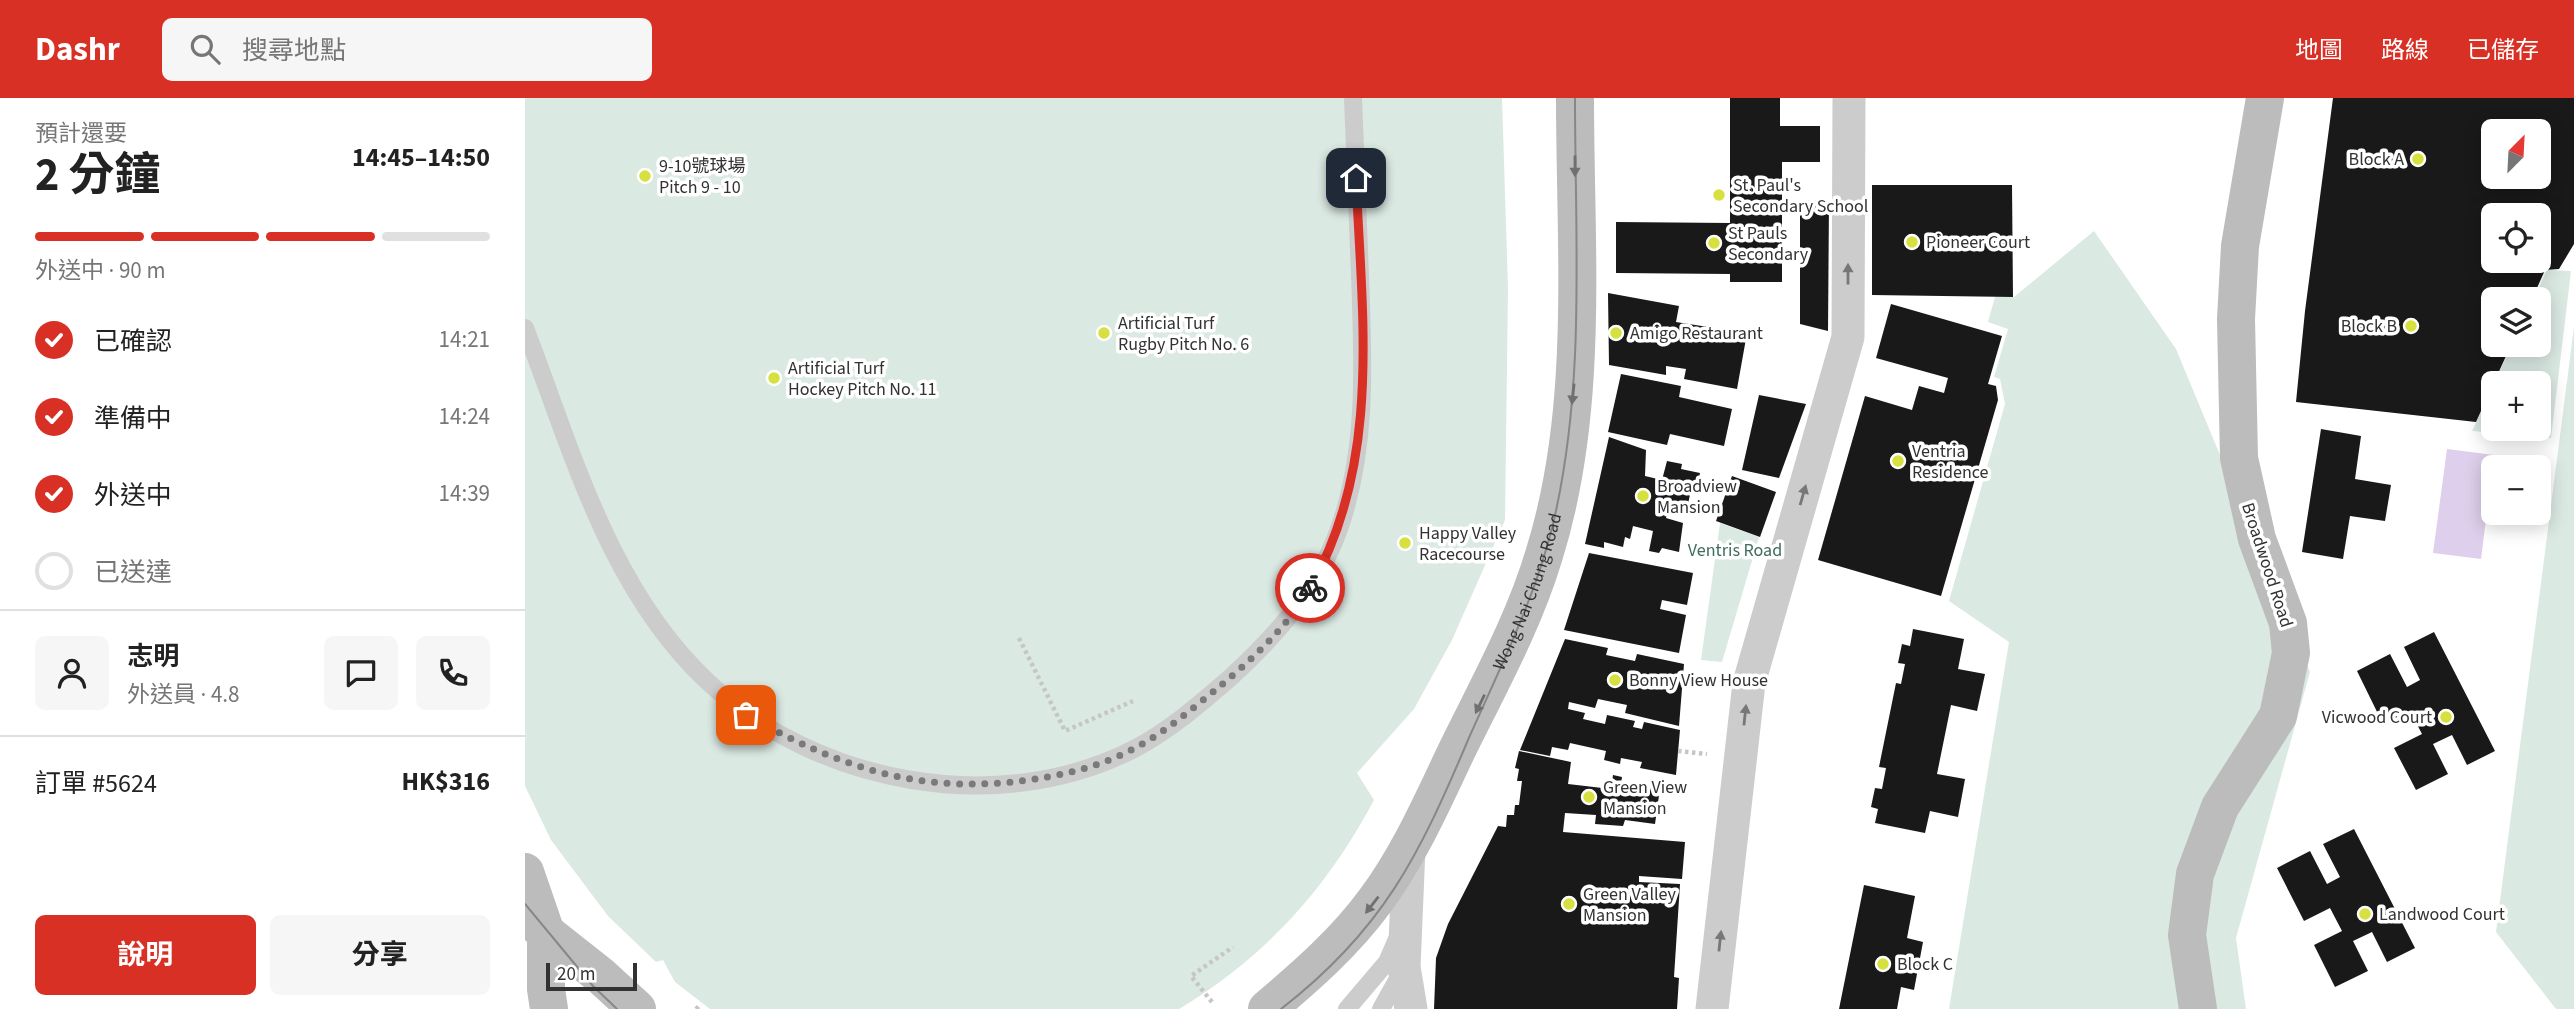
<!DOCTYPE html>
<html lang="zh-TW">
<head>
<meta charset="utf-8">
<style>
	body { margin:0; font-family:"Source Sans 3","Noto Sans TC",sans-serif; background:#f6f6f6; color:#222; height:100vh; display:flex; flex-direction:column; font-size:26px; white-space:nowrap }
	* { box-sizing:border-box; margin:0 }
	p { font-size:23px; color:#767676 }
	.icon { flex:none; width:38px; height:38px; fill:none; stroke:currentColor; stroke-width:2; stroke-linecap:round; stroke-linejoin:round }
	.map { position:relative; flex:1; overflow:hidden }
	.drawer { display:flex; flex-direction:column; background:#fff; width:525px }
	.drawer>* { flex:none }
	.needle { width:46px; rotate:24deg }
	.fabs { position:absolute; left:1956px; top:21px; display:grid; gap:14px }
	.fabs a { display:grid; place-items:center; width:70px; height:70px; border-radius:10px; background:#fff; box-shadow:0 4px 18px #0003; font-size:35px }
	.scale { position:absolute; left:21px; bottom:18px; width:91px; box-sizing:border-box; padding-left:7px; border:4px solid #323232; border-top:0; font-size:19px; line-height:24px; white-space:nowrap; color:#323232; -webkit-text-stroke:5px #fff; paint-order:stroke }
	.pin { position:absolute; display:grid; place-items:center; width:60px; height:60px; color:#fff; margin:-30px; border-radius:14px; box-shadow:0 4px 10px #0006 }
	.courier { position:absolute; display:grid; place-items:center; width:70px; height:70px; margin:-35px; border:5px solid #d93025; border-radius:50%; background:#fff; color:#222; box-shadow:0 2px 9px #0007 }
	.headline em { font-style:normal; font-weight:700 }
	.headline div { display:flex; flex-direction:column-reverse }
	.headline { display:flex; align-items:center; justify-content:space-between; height:119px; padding:0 35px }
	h1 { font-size:46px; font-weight:700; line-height:52px }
	.bar { display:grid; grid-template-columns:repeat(4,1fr); gap:10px 7px; align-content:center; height:84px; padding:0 35px }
	.bar i { height:9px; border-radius:5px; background:#e0e0e0 }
	.bar .active { background:#d93025 }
	.bar p { grid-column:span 4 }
	.line { display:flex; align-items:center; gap:18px; padding:0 35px; border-top:2px solid #e0e0e0 }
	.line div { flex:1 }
	.round { display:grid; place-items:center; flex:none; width:74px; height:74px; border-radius:10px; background:#f6f6f6 }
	ol { padding:0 35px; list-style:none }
	li { display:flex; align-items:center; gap:21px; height:77px }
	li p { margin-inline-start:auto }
	li .icon { padding:7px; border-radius:50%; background:#d93025; color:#fff; stroke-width:4 }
	li:last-child { color:#767676 }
	li i { width:38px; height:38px; border:4px solid #e0e0e0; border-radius:50% }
	.primary-button { display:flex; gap:14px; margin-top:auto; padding:14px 35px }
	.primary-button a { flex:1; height:80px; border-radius:10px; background:#d93025; color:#fff; font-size:28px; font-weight:700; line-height:80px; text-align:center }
	.primary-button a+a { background:#f6f6f6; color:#222 }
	header { display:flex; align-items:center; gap:42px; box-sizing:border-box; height:98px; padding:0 35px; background:#d93025; color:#fff }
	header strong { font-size:33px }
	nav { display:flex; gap:38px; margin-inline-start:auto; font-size:24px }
	.search { width:490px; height:63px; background:#f6f6f6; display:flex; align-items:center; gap:18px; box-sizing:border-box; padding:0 24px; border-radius:10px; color:#767676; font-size:26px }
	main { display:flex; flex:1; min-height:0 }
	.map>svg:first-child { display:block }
	.green { fill:#dbe9e3 }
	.water { fill:#decfec }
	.building { fill:#191919; fill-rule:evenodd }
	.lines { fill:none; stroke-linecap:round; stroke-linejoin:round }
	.path { stroke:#c6c6c6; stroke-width:4.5; stroke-dasharray:3.5 3.5; stroke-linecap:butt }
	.lane { stroke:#ccc; stroke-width:18 }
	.street { stroke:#ccc; stroke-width:33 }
	.secondary { stroke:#bcbcbc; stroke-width:38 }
	.tram { stroke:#878787; stroke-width:2 }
	.oneway { fill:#707070 }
	.oneway2 { fill:#777 }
	.done { stroke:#7a7a7a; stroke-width:7; stroke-dasharray:0 12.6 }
	.route { stroke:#d93025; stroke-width:9 }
	.poi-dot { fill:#d6e03e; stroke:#fff; stroke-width:2.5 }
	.labels { text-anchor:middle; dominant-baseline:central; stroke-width:7; stroke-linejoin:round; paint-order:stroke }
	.poi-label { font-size:18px; fill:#323232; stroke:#fff; text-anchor:start }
	.park-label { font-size:18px; fill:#406d5e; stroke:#fff }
	.street-label { font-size:18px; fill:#323232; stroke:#fff }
</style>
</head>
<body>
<header>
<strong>Dashr</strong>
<div class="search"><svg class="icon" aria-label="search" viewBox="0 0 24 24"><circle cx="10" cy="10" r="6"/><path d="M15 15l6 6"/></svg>搜尋地點</div>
<nav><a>地圖</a><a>路線</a><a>已儲存</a></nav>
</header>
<main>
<section class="drawer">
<div class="headline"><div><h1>2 分鐘</h1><p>預計還要</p></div><em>14:45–14:50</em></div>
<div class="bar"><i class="active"></i><i class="active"></i><i class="active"></i><i></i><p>外送中 · 90 m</p></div>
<ol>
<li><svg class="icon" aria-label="check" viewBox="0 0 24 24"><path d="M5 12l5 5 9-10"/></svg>已確認<p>14:21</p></li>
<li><svg class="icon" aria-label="check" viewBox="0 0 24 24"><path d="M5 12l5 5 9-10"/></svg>準備中<p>14:24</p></li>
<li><svg class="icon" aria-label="check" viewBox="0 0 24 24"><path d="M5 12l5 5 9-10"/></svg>外送中<p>14:39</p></li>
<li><i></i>已送達</li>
</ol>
<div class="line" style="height:126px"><a class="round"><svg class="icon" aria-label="person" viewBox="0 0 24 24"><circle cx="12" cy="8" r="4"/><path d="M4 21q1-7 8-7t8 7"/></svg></a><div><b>志明</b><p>外送員 · 4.8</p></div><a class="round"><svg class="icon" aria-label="chat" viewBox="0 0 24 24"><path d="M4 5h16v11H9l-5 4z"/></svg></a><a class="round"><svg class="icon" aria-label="phone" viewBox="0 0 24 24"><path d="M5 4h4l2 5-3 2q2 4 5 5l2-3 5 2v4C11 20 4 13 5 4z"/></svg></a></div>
<div class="line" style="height:91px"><div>訂單 #5624</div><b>HK$316</b></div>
<div class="primary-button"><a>說明</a><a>分享</a></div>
</section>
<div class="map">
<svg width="2049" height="911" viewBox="0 0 2049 911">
	<rect width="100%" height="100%" fill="#fff"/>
	<g class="green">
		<path d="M 0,0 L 977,0 L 983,190 L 980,422 L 927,542 L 889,611 L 832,675 L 849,702 C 801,792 741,858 654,911 L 185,911 L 150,884 L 138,862 L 131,864 L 83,818 L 26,742 L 0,688 Z"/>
		<polygon points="1569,133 1651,251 1785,574 1711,840 1721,911 1424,911 1484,544 1424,503 1480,306 1475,281 1469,279 1483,231 1463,224 1470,199 1489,199"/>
		<polygon points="2022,172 2046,173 2026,340 1947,333 1969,287 1969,331 2014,331 2014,285 1969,285 1987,247 2014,247 2014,201 2009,201"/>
		<polygon points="2049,229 2049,911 2031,911 1971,834"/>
		<polygon points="1195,425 1234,439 1197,564 1176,562"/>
	</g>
	<polygon class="water" points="1922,351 1969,357 1956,461 1908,455"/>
	<g class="building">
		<polygon points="1205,0 1255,0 1255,28 1295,28 1295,64 1257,64 1257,184 1205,184 1205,176 1091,175 1091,124 1205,125"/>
		<path d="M 1808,0 L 2049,0 L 2049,146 L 2034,171 L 2020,172 L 2007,201 L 1969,201 L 1969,247 L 1986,247 L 1951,324 L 1771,304 L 1780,213 ZM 1969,33 L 2014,33 L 2014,79 L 1969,79 ZM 1969,117 L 2014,117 L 2014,163 L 1969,163 Z"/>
		<polygon points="1347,87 1487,87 1488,199 1347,197"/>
		<polygon points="1275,102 1304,103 1303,233 1275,226"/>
		<polygon points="1083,195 1154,208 1151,224 1222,235 1212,291 1159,281 1161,271 1141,268 1141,277 1084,267"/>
		<polygon points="1366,206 1477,238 1463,286 1471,288 1473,302 1416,498 1293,462 1340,298 1387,312 1394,288 1419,295 1423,280 1351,260"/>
		<polygon points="1096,276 1156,288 1154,299 1207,311 1199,348 1145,336 1142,347 1083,334"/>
		<polygon points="1234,297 1281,306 1254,380 1217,372"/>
		<polygon points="1796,331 1836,338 1830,381 1866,387 1860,423 1825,418 1818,461 1777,454"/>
		<polygon points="1084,339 1121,352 1120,378 1137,382 1142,363 1157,366 1156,371 1175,375 1171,394 1166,392 1163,406 1146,403 1141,420 1158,425 1154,454 1137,450 1134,455 1124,453 1128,433 1108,428 1105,441 1100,439 1098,449 1079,444 1079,450 1060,446"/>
		<polygon points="1207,378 1251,394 1235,439 1191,423"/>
		<polygon points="1064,455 1168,475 1162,507 1137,502 1135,511 1161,517 1154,555 1039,532"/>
		<polygon points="1388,531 1439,541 1433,571 1460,576 1452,613 1426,607 1412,676 1440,681 1433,719 1405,713 1400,735 1350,725 1353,711 1346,709 1350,690 1357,691 1361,670 1354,669 1371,585 1376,586 1380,566 1373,565 1377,546 1385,548"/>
		<polygon points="1909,534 1970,653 1942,667 1927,637 1908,646 1923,676 1891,692 1869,650 1897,636 1885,613 1858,626 1832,573 1865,556 1882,589 1895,582 1879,549"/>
		<polygon points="1040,541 1083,550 1081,557 1110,563 1112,556 1159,566 1154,628 1100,615 1102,607 1073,601 1070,610 1044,604 1043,611 1060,615 1058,621 1080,626 1082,617 1110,623 1108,629 1117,631 1119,624 1155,632 1151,677 1115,670 1117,664 1096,660 1095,666 1079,662 1081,653 1045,645 1043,652 1027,649 1025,658 995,652"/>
		<polygon points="994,653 1046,664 1043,686 1086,691 1088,677 1097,679 1096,685 1135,690 1130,726 1100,722 1098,728 1070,726 1071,717 1040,715 1038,734 1160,744 1157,781 1114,778 1114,784 1155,786 1149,879 1154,880 1152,911 909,911 911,860 923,826 973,728 981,729 982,717 989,717 990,707 994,707 997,683 992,683 994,671 990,670"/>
		<polygon points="1829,731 1890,850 1862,864 1847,834 1828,843 1843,873 1810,889 1789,847 1817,833 1805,810 1779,823 1752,770 1785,753 1802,786 1815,779 1798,746"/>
		<polygon points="1339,787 1390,798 1382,840 1398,844 1389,892 1376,889 1372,911 1314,911"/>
	</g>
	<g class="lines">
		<g class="path">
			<polyline points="494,540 540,633 608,603"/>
			<polyline points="1153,653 1182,656"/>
			<polyline points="687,904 666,878 708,849"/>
			<polyline points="171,911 176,906"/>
		</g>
		<g class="lane">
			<path d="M 0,230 C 47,352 84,492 183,584 C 293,687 474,720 609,651 C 645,632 676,605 706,579 C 752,537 793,490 814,431 C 843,349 838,262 835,177 C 833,118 830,59 828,0"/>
			<polyline points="822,911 862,864 872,841"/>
			<polyline points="856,911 876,875"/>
		</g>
		<g class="street">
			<polyline points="884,750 879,869 886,911"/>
			<polyline points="1187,911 1224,585 1323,239 1324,0"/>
		</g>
		<g class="secondary">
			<polyline points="0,774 21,835 21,891 24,911"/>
			<polyline points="0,818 76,878 112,911"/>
			<path id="s1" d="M 742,911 C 781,878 820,844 850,803 C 885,756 908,702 933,650 C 964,587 999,524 1019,457 C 1065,311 1050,151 1050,0"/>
			<polyline points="1673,911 1662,837 1670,776 1695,709 1753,618 1766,555 1763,525 1732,441 1714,360 1711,221 1715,148 1740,0"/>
		</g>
		<g class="tram">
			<polyline points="0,806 68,888 92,911"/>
			<path d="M 756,911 C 858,832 894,758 943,642 C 974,572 1010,501 1028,426 C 1061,287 1050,142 1050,0"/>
		</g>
	</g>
	<defs><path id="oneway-solid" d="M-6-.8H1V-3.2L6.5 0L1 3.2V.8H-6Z" transform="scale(1.75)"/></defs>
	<g class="oneway">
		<use href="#oneway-solid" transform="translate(1050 68) rotate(90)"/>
		<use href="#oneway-solid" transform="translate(1048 296) rotate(96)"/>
		<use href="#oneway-solid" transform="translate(955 606) rotate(116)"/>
		<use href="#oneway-solid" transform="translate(847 807) rotate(128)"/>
	</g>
	<g class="oneway2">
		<use href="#oneway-solid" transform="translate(1323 176) rotate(-90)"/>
		<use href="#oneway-solid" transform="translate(1278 397) rotate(-74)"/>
		<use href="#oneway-solid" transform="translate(1220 617) rotate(-84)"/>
		<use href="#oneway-solid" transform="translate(1195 843) rotate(-84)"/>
	</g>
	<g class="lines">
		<path class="done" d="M 221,617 C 318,671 398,698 510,681 C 544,676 579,667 610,650 C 639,635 663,614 688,594 C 723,565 762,530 785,490"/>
		<path class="route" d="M 785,490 C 857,365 837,219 831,80"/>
	</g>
	<g class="poi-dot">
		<circle cx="1893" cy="61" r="7"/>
		<circle cx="120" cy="78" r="7"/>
		<circle cx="1194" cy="97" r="7"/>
		<circle cx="1387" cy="144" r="7"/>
		<circle cx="1189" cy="145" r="7"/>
		<circle cx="1886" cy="228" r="7"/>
		<circle cx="579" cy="235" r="7"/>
		<circle cx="1091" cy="235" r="7"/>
		<circle cx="249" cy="280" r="7"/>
		<circle cx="1373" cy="363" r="7"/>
		<circle cx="1118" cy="398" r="7"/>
		<circle cx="880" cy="445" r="7"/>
		<circle cx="1090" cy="582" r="7"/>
		<circle cx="1921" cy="619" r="7"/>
		<circle cx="1064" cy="699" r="7"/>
		<circle cx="1044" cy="806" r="7"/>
		<circle cx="1840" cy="816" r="7"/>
		<circle cx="1358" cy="866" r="7"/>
	</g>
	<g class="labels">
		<g class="poi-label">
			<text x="1879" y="61" text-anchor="end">Block A</text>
			<text x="134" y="68">9-10號球場<tspan x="134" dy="21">Pitch 9 - 10</tspan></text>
			<text x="1208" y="87">St. Paul's<tspan x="1208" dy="21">Secondary School</tspan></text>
			<text x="1203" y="135">St Pauls<tspan x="1203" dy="21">Secondary</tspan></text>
			<text x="1401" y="144">Pioneer Court</text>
			<text x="593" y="225">Artificial Turf<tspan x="593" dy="21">Rugby Pitch No. 6</tspan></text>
			<text x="1872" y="228" text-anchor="end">Block B</text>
			<text x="1105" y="235">Amigo Restaurant</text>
			<text x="263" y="270">Artificial Turf<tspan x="263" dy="21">Hockey Pitch No. 11</tspan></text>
			<text x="1387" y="353">Ventria<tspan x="1387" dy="21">Residence</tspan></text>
			<text x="1132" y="388">Broadview<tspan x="1132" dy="21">Mansion</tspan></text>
			<text x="894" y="435">Happy Valley<tspan x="894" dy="21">Racecourse</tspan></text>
			<text x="1104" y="582">Bonny View House</text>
			<text x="1907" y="619" text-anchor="end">Vicwood Court</text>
			<text x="1078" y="689">Green View<tspan x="1078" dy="21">Mansion</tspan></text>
			<text x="1058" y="796">Green Valley<tspan x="1058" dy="21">Mansion</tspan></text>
			<text x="1854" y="816">Landwood Court</text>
			<text x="1372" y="866">Block C</text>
		</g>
		<g class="park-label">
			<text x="1210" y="452">Ventris Road</text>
		</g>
		<g class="street-label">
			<text transform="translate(1742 467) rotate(72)">Broadwood Road</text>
			<text stroke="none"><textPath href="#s1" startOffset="499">Wong Nai Chung Road</textPath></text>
		</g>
	</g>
</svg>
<div class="fabs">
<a><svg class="needle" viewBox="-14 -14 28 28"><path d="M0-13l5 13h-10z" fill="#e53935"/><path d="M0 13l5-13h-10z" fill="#767676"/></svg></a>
<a><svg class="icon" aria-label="locate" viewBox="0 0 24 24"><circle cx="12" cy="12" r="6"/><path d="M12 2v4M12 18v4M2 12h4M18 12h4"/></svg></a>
<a><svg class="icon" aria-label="layers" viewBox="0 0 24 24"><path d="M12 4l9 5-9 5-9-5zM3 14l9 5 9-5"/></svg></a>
<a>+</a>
<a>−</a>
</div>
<div class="scale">20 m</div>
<div class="pin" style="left:221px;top:617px;background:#ea580c"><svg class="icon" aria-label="bag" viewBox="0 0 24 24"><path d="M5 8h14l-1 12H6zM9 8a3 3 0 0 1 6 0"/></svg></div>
<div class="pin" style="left:831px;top:80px;background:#1f2937"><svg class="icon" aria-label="home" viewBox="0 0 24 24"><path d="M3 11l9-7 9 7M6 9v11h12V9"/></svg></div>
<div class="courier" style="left:785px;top:490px"><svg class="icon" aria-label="bike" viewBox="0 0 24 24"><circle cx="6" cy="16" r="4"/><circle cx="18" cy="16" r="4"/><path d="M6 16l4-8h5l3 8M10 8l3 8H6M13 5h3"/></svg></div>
</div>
</main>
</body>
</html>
